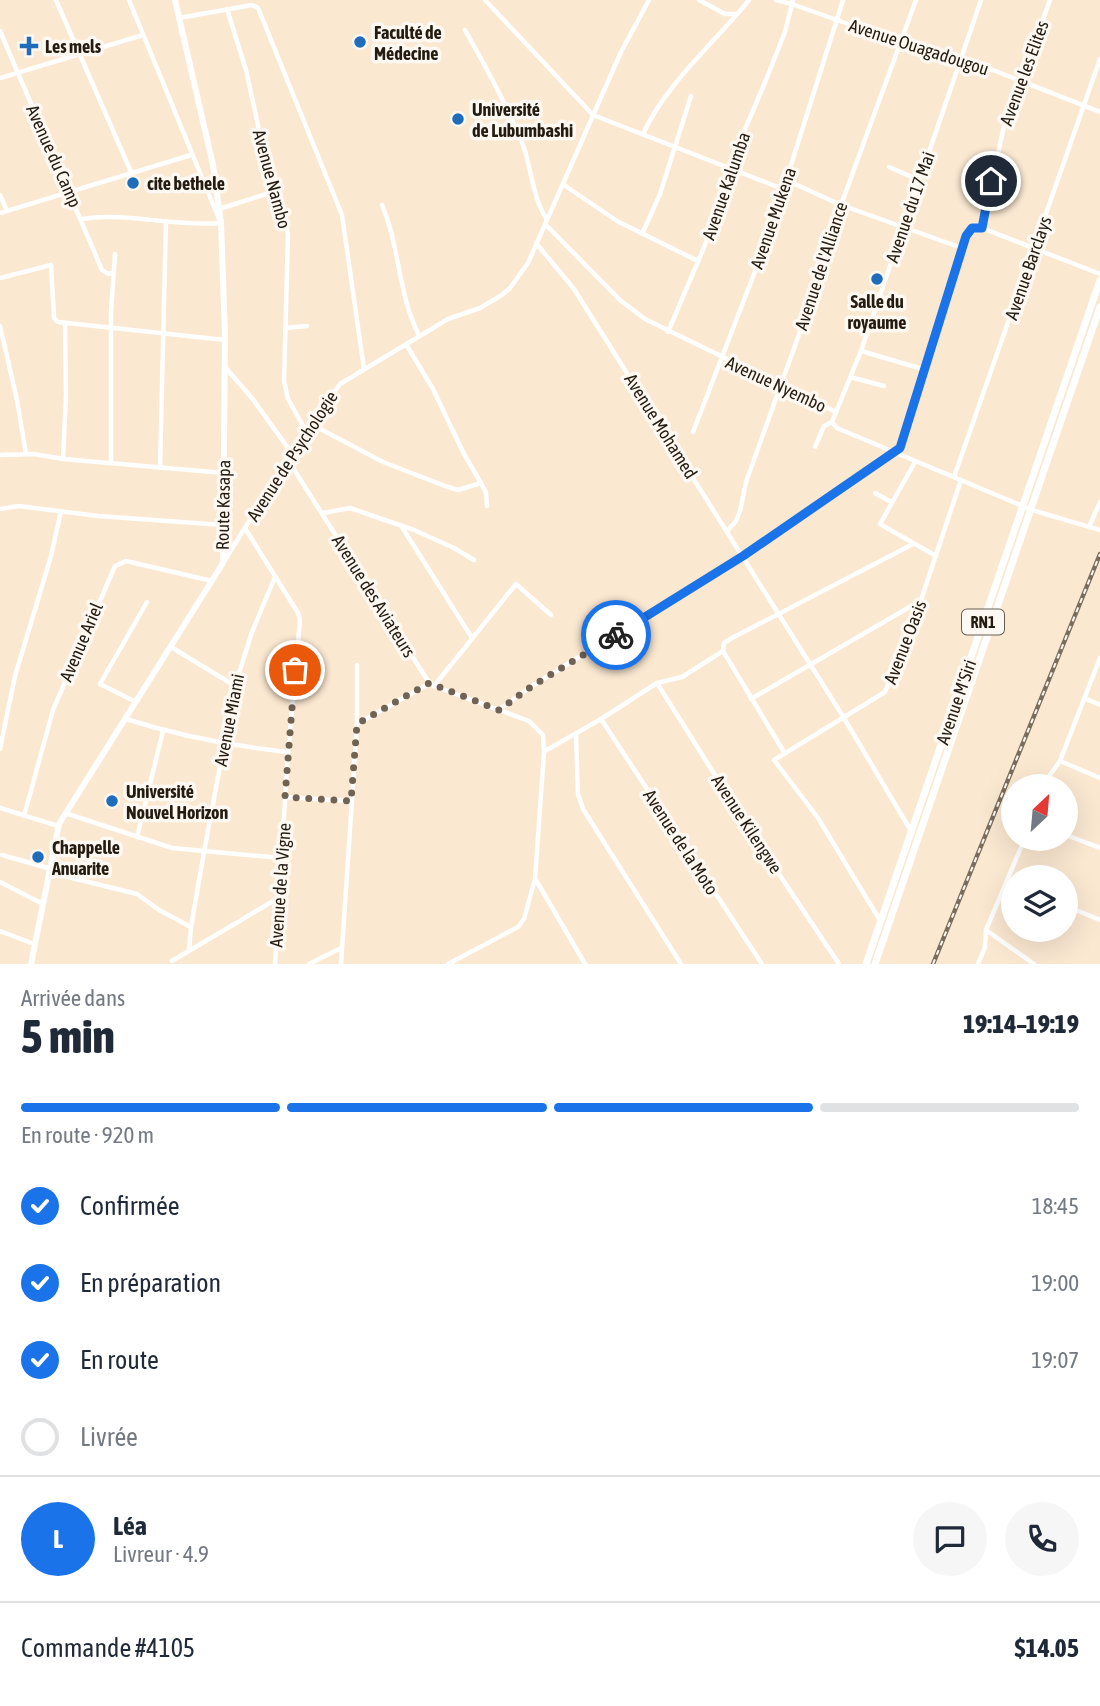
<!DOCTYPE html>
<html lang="fr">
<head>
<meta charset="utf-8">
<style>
	body { margin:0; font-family:"Asap Condensed",sans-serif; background:#f6f6f7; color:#1f2937; height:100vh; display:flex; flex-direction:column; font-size:26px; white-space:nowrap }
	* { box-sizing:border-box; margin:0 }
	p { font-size:23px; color:#747a83 }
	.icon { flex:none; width:38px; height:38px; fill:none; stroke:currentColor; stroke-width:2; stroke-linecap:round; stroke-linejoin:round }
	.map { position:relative; height:964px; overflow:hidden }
	.side { display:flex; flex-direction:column; background:#fff; flex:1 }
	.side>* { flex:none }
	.needle { width:46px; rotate:26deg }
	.buttons { position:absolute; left:1001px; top:774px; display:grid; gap:14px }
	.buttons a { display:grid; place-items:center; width:77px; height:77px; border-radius:50%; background:#fff; box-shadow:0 7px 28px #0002; font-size:35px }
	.pin { position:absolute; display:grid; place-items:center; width:60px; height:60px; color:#fff; margin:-30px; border:4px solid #fff; border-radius:50%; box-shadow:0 2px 7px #0007 }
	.courier { position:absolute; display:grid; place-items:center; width:70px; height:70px; margin:-35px; border:5px solid #1a73e8; border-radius:50%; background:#fff; color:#222; box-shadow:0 2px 9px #0007 }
	.overview em { font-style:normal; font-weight:800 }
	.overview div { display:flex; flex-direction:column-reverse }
	.overview { display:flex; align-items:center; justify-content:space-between; height:119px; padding:0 21px }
	h1 { font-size:46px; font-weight:800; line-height:52px }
	.bar { display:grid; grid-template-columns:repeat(4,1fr); gap:10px 7px; align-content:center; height:84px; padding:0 21px }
	.bar i { height:9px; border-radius:5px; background:#e0e1e3 }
	.bar .selected { background:#1a73e8 }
	.bar p { grid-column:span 4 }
	.line { display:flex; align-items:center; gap:18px; padding:0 21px; border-top:2px solid #e0e1e3 }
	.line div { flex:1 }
	.round { display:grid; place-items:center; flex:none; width:74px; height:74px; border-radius:37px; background:#f6f6f7 }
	ol { padding:0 21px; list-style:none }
	li { display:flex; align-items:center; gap:21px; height:77px }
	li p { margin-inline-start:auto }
	li .icon { padding:7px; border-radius:50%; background:#1a73e8; color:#fff; stroke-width:4 }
	li:last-child { color:#747a83 }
	li i { width:38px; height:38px; border:4px solid #e0e1e3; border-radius:50% }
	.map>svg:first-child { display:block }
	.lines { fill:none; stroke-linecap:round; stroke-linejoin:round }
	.minor { stroke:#fff; stroke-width:4.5 }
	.major { stroke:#fff; stroke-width:6 }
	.highway { stroke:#fff; stroke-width:7 }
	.rail-casing { stroke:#7a6d5d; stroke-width:4.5 }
	.rail { stroke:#fdf8f2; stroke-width:2; stroke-dasharray:5; stroke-linecap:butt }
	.done { stroke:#706354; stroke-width:7; stroke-dasharray:0 12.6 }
	.route { stroke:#1a73e8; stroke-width:9 }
	.poi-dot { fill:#1f6cbb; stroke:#fdf8f2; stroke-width:2.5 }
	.labels { text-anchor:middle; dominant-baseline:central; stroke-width:7; stroke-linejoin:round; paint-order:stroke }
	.shield { fill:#fdf8f2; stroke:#665e54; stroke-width:2 }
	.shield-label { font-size:16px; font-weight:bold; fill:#251c11 }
	.poi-label { font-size:18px; font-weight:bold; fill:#251c11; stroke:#fdf8f2; text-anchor:start }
	.street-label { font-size:18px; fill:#251c11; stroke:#fdf8f2 }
</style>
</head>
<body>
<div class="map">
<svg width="1100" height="964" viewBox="0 0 1100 964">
	<rect width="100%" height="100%" fill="#fbe8d1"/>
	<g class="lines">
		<g class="minor">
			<polyline points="56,0 132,174"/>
			<polyline points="129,0 219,219"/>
			<polyline points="485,0 593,115 783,189"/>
			<polyline points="699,0 725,14 737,14"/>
			<polyline points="776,0 792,4 961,64 993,70 1100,112"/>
			<polyline points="981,0 861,351 832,422 837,428 1032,510 1100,530"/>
			<polyline points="1050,0 1004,126 982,228 1100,274"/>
			<polyline points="227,9 246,70 261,139 288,234 284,381 288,399 306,431"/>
			<polyline points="179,18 252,5 258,8 342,215 364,369"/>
			<path d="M 465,30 C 486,67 506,103 522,142 C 531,165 533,201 547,219"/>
			<polyline points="0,31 102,270 108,274 113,273"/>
			<polyline points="0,78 143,35"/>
			<path d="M 643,134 C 665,85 715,42 749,0"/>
			<polyline points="889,167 919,180"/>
			<polyline points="786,180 841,205 962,248"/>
			<polyline points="564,185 617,221 698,261"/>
			<polyline points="0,195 7,211"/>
			<path d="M 382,205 C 400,247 398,295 419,335"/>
			<polyline points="219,209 276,191"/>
			<polyline points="0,213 191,155"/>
			<path d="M 82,219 C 128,212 174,227 221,223"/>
			<polyline points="545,224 621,301 645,319 836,412"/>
			<polyline points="642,234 660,194 691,96"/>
			<polyline points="536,243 574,289 844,718 911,831"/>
			<polyline points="0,278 51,265 54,318 58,322 225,340"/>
			<polyline points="0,326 17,400 26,454"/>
			<polyline points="285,328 307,326"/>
			<polyline points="668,332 716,219 729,167 766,80 785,32 793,0"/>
			<polyline points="406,344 433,389 464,454 481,483 486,493 487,506"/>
			<polyline points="861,351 926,370"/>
			<polyline points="225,367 252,398 288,448 293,468 426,678 434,686 529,721 543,735 544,752 535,879 524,919 518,927 448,964"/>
			<polyline points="850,377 884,386"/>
			<polyline points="311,424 383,462 445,486 458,490 481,483"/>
			<polyline points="693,432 768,238 843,0"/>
			<polyline points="815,447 824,426 832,422"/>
			<polyline points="0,455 34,454 63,459 224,473"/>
			<polyline points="63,459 66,395 65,323"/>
			<polyline points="915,462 880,524 936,556"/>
			<polyline points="111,463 111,313 115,254"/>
			<polyline points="160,468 166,221"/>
			<polyline points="954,477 1100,59"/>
			<polyline points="875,493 891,502"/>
			<polyline points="0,509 19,506 98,516 223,525"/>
			<polyline points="323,513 350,508 414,530 454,548 474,560"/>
			<polyline points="402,527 472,638"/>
			<polyline points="1089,527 1100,502"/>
			<polyline points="245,528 298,613 300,620 288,752 275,964"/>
			<polyline points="727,531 736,521 740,511 746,482 802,326 841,205 916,0"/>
			<polyline points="223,563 289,457 340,384 448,319 480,308 502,295 510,288 528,263 621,52 649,0"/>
			<polyline points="171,647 235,686"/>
			<polyline points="723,651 784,752"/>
			<polyline points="657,683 747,826 839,964"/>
			<polyline points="434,686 516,584 551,615"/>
			<polyline points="1084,698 1100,705"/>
			<polyline points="751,699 920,601"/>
			<polyline points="136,702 100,684 147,602"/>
			<polyline points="500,709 532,686 743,556 900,448 966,236 972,228 982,228"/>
			<path d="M 126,719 C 179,736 232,746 288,752"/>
			<polyline points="601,719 762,964"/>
			<polyline points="357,724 430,683"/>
			<polyline points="576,734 578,794 583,809 681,964"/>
			<polyline points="0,749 15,676 51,556 61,511"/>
			<polyline points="545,751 601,719 657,683 682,677 723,651 724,643 732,638 913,544"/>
			<polyline points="1060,761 1100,778"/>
			<polyline points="1042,786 1060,761 1100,658"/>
			<polyline points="285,797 351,801"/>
			<polyline points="0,808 58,826"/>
			<polyline points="65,813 172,848 282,858"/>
			<polyline points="24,816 53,710 115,566 126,561 212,581"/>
			<polyline points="1066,835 1100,848"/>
			<polyline points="137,837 163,731"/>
			<polyline points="2,855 48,868"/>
			<polyline points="48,872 137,894 159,910 191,927"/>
			<polyline points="536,880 585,964"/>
			<polyline points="0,882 41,903"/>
			<polyline points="1066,906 1100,920"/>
			<polyline points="881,922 818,818 774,760 885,692 921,600 961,480"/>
			<polyline points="986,930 1034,964"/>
			<polyline points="0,931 34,944"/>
			<polyline points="189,950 191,927 204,852 235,686 252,632 275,577"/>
			<polyline points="172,961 278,898"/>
			<polyline points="309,964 341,948"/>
			<polyline points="341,964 357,724 357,665"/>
			<polyline points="978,964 985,947 986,930 1025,838"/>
		</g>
		<polyline class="major" points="31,964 59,824 223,563 225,334 221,223 213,165 175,0"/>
		<g class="highway">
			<polyline points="866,964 1100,280"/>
			<polyline points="875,964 1100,307"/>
		</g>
		<g class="rail-casing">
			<polyline id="rail" points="933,964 1100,554"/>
		</g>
		<use href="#rail" class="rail"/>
	</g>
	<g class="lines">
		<polyline class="done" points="295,670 285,797 351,801 357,724 429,683 499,710 532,686 616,635"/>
		<polyline class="route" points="616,635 743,556 900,448 966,236 972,228 982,228 991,181"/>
	</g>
	<g class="poi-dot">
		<circle cx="360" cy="42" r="7"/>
		<path d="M25.5 35.5h7v7h7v7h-7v7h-7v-7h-7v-7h7z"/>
		<circle cx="458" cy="119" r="7"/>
		<circle cx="133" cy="183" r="7"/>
		<circle cx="877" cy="279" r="7"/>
		<circle cx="112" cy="801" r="7"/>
		<circle cx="38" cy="857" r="7"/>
	</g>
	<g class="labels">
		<rect class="shield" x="962" y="609.5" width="42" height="25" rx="5"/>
		<g class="shield-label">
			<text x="983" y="622">RN1</text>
		</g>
		<g class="poi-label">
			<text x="374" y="32">Faculté de<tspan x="374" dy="21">Médecine</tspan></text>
			<text x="45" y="46">Les mels</text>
			<text x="472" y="109">Université<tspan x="472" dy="21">de Lubumbashi</tspan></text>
			<text x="147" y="183">cite bethele</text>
			<text x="877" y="301" text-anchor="middle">Salle du<tspan x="877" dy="21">royaume</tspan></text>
			<text x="126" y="791">Université<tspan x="126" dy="21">Nouvel Horizon</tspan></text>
			<text x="52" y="847">Chappelle<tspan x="52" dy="21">Anuarite</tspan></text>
		</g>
		<g class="street-label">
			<text transform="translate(919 47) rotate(18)">Avenue Ouagadougou</text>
			<text transform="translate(1024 73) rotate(-70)">Avenue les Elites</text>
			<text transform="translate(54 156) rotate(66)">Avenue du Camp</text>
			<text transform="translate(272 179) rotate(75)">Avenue Nambo</text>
			<text transform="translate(726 186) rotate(-71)">Avenue Kalumba</text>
			<text transform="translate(910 207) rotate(-71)">Avenue du 17 Mai</text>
			<text transform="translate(773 218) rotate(-71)">Avenue Mukena</text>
			<text transform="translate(821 266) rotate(-72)">Avenue de l'Alliance</text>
			<text transform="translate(1028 268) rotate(-71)">Avenue Barclays</text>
			<text transform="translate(776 384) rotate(25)">Avenue Nyembo</text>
			<text transform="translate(661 426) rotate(58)">Avenue Mohamed</text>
			<text transform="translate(292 456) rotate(-57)">Avenue de Psychologie</text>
			<text transform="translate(223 505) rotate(-89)">Route Kasapa</text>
			<text transform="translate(374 596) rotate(58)">Avenue des Aviateurs</text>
			<text transform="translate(81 642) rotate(-67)">Avenue Ariel</text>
			<text transform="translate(905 642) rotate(-69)">Avenue Oasis</text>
			<text transform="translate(956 702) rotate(-71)">Avenue M'Siri</text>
			<text transform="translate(229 720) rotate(-79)">Avenue Miami</text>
			<text transform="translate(747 824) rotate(57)">Avenue Kilengwe</text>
			<text transform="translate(681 842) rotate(57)">Avenue de la Moto</text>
			<text transform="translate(280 885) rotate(-86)">Avenue de la Vigne</text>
		</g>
	</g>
</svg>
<div class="buttons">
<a><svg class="needle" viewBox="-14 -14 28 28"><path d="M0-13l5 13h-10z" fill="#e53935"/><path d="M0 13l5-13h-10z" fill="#747a83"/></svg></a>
<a><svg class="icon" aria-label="layers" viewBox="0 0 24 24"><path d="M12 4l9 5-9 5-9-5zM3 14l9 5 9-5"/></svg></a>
</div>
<div class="pin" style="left:295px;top:670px;background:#ea580c"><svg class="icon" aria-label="bag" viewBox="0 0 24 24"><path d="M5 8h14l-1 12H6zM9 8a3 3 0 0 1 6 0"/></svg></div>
<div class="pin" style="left:991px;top:181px;background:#1f2937"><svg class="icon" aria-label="home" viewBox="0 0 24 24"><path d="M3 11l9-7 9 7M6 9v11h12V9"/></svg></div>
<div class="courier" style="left:616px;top:635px"><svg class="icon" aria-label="bike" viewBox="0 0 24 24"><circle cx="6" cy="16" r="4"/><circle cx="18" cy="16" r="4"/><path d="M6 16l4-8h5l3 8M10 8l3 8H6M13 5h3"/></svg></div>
</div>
<section class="side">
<div class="overview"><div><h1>5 min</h1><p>Arrivée dans</p></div><em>19:14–19:19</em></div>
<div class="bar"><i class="selected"></i><i class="selected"></i><i class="selected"></i><i></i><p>En route · 920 m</p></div>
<ol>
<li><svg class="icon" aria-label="check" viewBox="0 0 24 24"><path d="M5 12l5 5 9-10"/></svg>Confirmée<p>18:45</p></li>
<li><svg class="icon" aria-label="check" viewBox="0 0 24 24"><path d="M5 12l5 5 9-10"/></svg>En préparation<p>19:00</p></li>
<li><svg class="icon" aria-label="check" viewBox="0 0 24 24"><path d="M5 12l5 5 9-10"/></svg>En route<p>19:07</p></li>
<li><i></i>Livrée</li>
</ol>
<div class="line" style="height:126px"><b class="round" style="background:#1a73e8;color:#fff">L</b><div><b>Léa</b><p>Livreur · 4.9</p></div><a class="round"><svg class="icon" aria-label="chat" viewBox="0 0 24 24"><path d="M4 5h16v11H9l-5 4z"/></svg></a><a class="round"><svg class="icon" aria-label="phone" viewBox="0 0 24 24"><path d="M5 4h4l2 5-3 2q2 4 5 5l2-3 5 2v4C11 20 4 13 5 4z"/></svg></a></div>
<div class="line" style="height:91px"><div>Commande #4105</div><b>$14.05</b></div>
</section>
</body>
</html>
